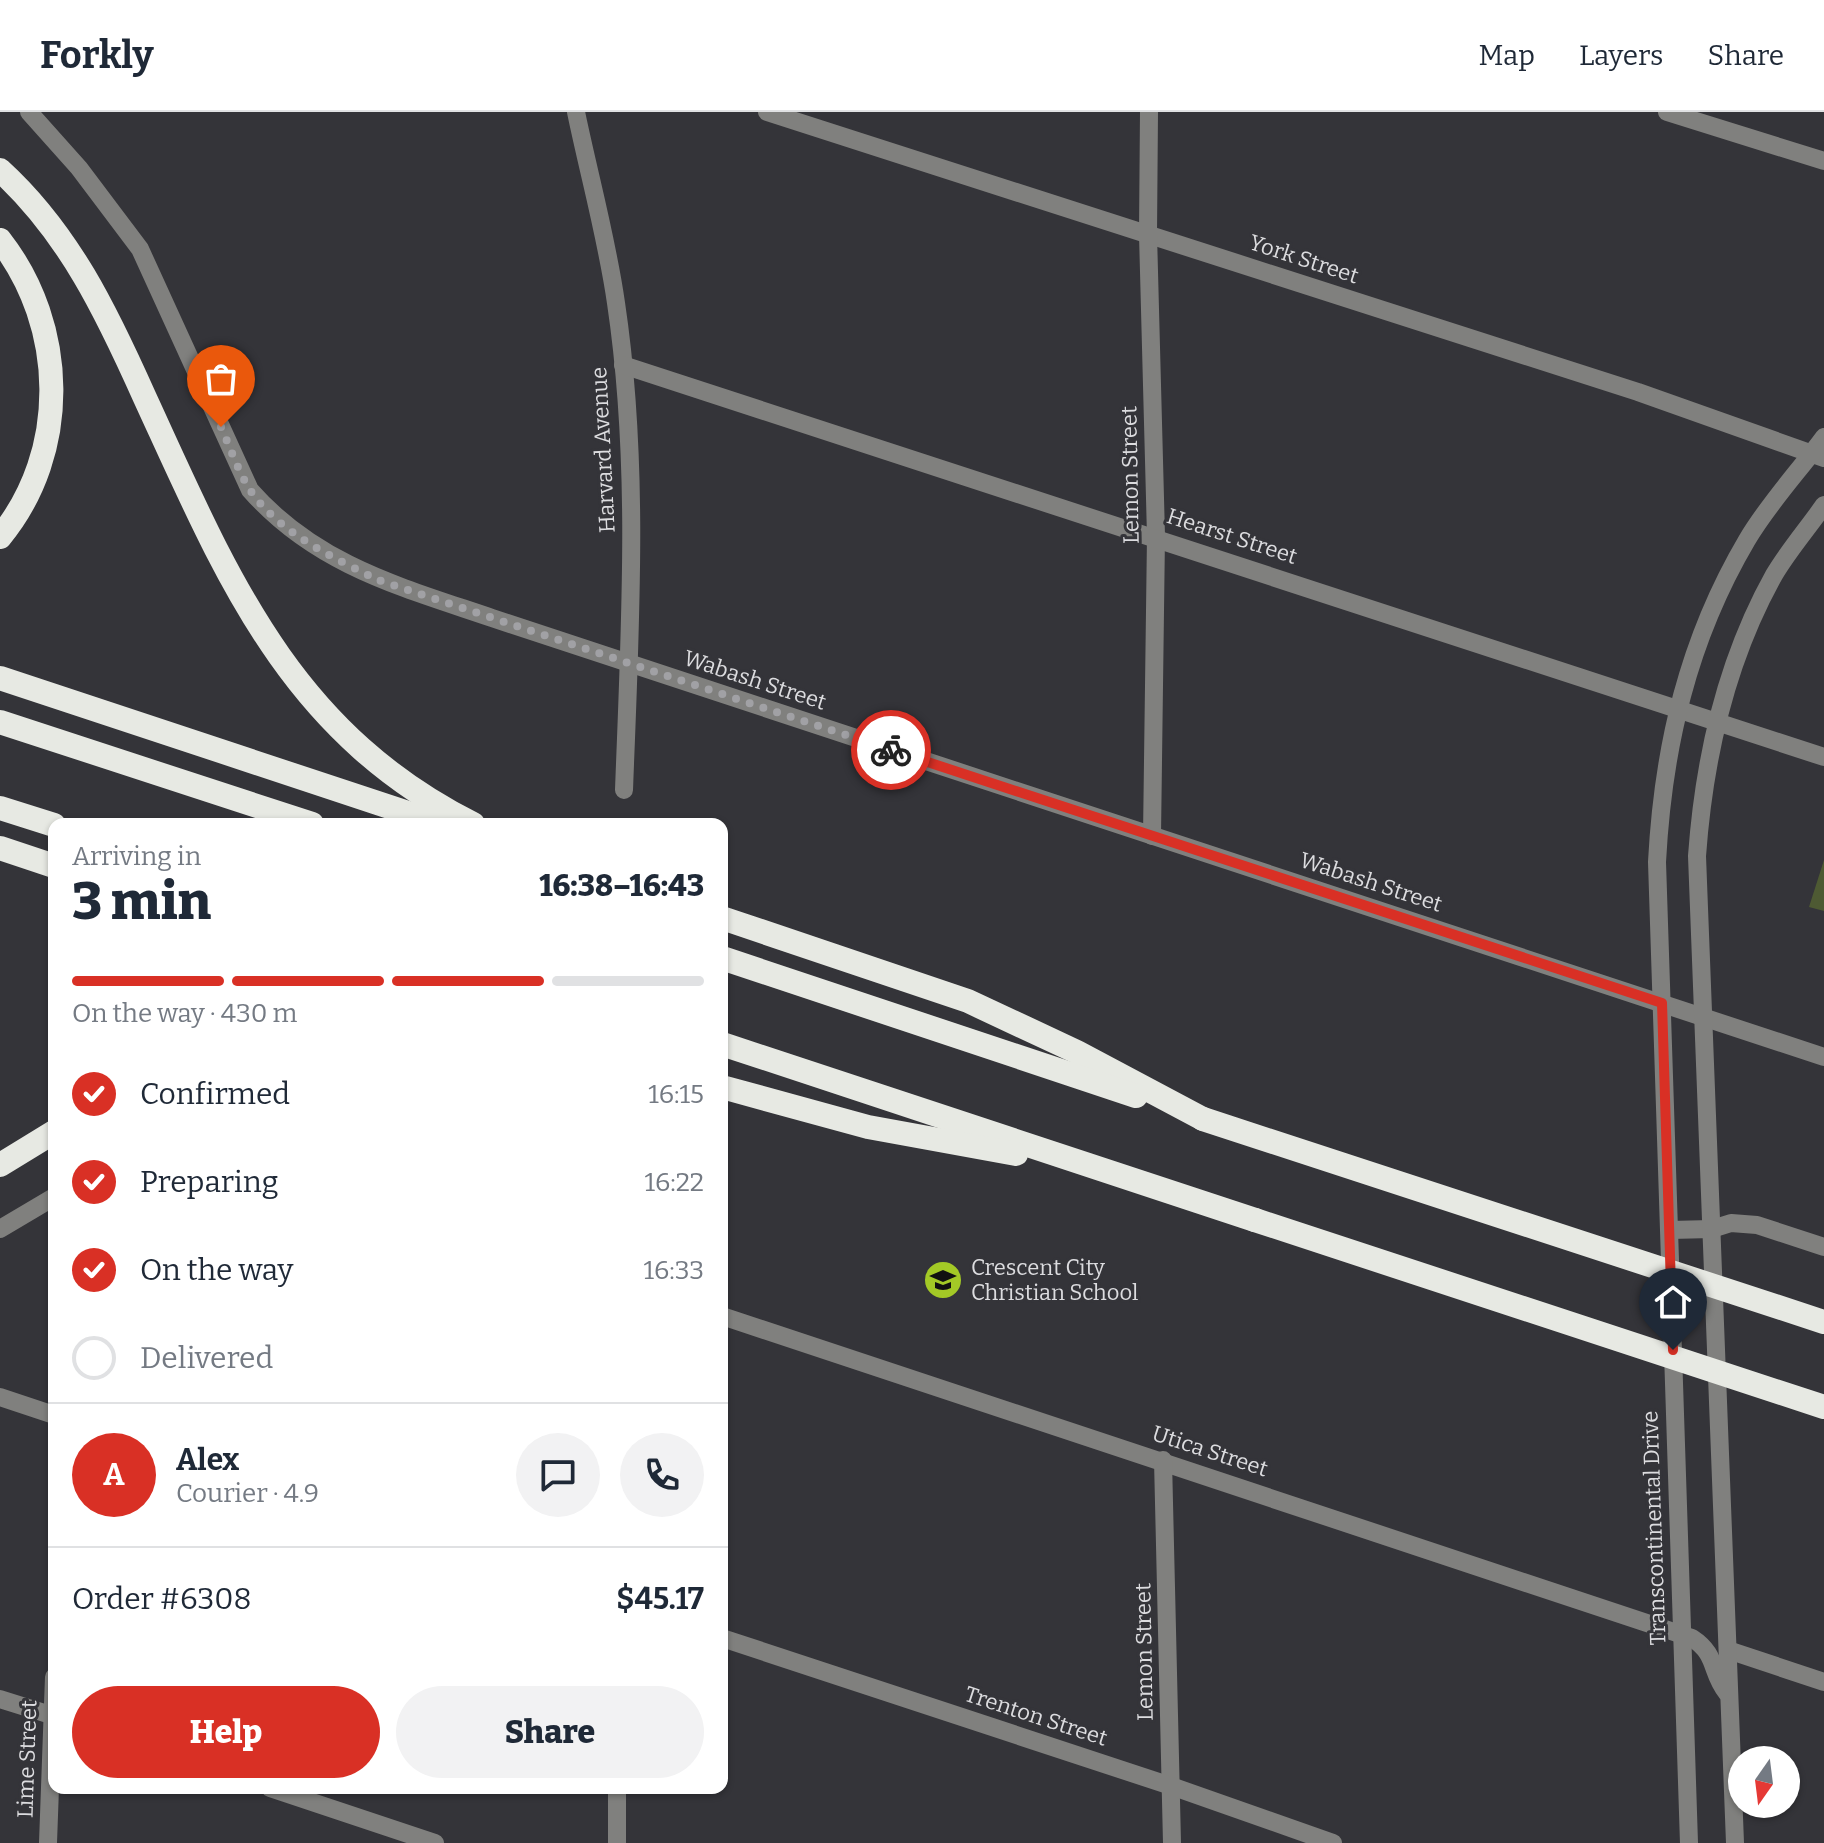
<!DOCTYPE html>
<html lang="en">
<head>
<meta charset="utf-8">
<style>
	body { margin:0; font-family:Bitter,serif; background:#f2f2f3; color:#1f2937; height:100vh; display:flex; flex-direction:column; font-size:30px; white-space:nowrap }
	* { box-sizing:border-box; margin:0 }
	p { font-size:26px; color:#747a83 }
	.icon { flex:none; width:44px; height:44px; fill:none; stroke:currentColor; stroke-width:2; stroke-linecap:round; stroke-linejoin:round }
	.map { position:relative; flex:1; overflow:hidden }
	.drawer { position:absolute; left:48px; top:706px; width:680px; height:976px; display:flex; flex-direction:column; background:#fff; border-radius:16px; box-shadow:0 2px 6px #0004 }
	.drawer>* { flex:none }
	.needle { width:52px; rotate:194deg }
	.controls { position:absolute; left:1728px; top:1634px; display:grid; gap:16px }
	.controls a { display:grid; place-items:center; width:72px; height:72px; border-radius:50%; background:#fff; box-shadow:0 2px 6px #0004; font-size:40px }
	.pin { position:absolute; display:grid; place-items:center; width:68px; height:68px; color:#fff; margin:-82px -34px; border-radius:50% 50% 50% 0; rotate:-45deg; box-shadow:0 0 8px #0007 }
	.pin .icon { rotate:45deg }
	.courier { position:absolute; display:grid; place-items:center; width:80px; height:80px; margin:-40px; border:6px solid #d93025; border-radius:50%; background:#fff; color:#222; box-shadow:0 2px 10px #0007 }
	.summary em { font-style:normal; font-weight:800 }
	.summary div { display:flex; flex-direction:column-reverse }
	.summary { display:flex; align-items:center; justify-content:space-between; height:136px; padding:0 24px }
	h1 { font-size:52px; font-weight:800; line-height:60px }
	.bar { display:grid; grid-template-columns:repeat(4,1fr); gap:12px 8px; align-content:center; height:96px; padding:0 24px }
	.bar i { height:10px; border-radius:6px; background:#e0e1e3 }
	.bar .active { background:#d93025 }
	.bar p { grid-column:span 4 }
	.line { display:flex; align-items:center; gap:20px; padding:0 24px; border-top:2px solid #e0e1e3 }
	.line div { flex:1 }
	.round { display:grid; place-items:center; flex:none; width:84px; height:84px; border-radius:42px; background:#f2f2f3 }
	ol { padding:0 24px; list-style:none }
	li { display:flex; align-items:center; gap:24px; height:88px }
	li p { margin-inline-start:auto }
	li .icon { padding:8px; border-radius:50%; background:#d93025; color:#fff; stroke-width:4 }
	li:last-child { color:#747a83 }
	li i { width:44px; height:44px; border:4px solid #e0e1e3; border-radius:50% }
	.primary-button { display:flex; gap:16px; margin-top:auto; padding:16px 24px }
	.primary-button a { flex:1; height:92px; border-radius:48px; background:#d93025; color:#fff; font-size:32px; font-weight:800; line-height:92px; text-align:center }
	.primary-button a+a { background:#f2f2f3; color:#1f2937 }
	header { display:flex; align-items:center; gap:48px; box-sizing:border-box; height:112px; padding:0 40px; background:#fff; border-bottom:2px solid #e0e1e3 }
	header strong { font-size:38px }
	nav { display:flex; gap:44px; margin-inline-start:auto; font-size:28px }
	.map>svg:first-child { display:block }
	.green { fill:#4e5a33 }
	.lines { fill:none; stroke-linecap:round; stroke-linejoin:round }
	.minor { stroke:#80807e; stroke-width:18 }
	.highway { stroke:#e7e9e3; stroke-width:24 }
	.highway-bridge { stroke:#e7e9e3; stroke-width:24 }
	.done { stroke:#a1a1a5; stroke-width:8; stroke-dasharray:0 14.4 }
	.route { stroke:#d93025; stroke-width:10 }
	.labels { text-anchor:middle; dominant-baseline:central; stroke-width:6; stroke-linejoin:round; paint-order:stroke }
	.street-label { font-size:22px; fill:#dcdcdf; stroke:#343439 }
	.poi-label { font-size:22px; fill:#dcdcdf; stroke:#343439; text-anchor:start }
</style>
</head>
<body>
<header>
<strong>Forkly</strong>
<nav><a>Map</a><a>Layers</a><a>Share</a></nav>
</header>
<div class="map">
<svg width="1824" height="1731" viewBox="0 0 1824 1731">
	<rect width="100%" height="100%" fill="#343439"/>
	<polygon class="green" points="1824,748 1824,799 1809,795"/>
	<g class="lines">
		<g class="minor">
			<path d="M 29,0 L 79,56 L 140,137 L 250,378 C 316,453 401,475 492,506 L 1824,945"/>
			<path d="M 576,0 C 589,63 607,127 616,191 C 640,352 630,516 624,678"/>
			<polyline points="767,0 1638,280 1824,346"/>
			<polyline points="1149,0 1148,122 1156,424 1152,724"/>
			<polyline points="1667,0 1824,49"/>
			<polyline points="623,253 1824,645"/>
			<polyline points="0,1117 54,1085"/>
			<polyline points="1670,1118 1712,1117 1731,1111 1757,1113 1824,1135"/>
			<path d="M 722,1204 L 1692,1526 C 1718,1543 1710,1560 1727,1581"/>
			<polyline points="0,1285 54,1303"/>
			<polyline points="1163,1348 1172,1731"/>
			<polyline points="722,1526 1171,1674 1333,1731"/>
			<polyline points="1728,1538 1824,1570"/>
			<polyline points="0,1587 54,1604"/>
			<polyline points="270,1676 435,1731"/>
			<polyline points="48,1731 54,1565"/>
			<polyline points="617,1731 617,1676"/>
			<path d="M 1689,1731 L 1657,750 C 1663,635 1688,528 1747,428 C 1768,392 1799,359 1824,325"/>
			<path d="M 1735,1731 L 1697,744 C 1704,647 1726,549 1774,463 C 1788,439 1808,416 1824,393"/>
		</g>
		<g class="highway">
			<path d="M 0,58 C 69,121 107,201 145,286 C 226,462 288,619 473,712"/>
			<path d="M 0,128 C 67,214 70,340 0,425"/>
			<polyline points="0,566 441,712"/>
			<polyline points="0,610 312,712"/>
			<polyline points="0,696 54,713"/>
			<polyline points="0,736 54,754"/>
			<polyline points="722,806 968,889 1077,940 1203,1007"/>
			<polyline points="722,846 1136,984"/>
			<polyline points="722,932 1255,1108"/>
			<polyline points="722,975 868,1015 1016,1042"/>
			<polyline points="0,1053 54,1020"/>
		</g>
		<g class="highway-bridge">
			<polyline points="1203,1007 1824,1210"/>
			<polyline points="1255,1108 1824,1295"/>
		</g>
	</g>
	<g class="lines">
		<path class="done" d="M 221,315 C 230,335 238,359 250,378 C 279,421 334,446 378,468 L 891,638"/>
		<polyline class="route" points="891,638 1662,891 1673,1238"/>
	</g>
	<defs>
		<g id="school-disc" transform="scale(2)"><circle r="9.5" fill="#a3c926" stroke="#343439"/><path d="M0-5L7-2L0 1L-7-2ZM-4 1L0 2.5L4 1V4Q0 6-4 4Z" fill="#111"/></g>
	</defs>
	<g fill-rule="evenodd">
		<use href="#school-disc" x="943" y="1168"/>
	</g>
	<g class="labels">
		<g class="street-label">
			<text transform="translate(1304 147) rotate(18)">York Street</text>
			<text transform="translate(603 338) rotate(-93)">Harvard Avenue</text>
			<text transform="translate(1130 363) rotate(-91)">Lemon Street</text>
			<text transform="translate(1232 424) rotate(18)">Hearst Street</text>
			<text transform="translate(755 568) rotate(18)">Wabash Street</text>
			<text transform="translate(1371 770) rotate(18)">Wabash Street</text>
			<text transform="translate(1210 1339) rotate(18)">Utica Street</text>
			<text transform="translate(1654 1416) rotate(-92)">Transcontinental Drive</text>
			<text transform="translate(1144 1540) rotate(-91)">Lemon Street</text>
			<text transform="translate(1036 1604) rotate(18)">Trenton Street</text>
			<text transform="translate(27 1647) rotate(-88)">Lime Street</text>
		</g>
		<g class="poi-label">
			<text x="971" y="1155">Crescent City<tspan x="971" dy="25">Christian School</tspan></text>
		</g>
	</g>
</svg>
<div class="controls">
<a><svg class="needle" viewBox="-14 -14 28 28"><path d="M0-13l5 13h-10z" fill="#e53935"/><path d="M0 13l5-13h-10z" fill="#747a83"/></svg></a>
</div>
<div class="pin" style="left:221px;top:315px;background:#ea580c"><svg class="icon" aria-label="bag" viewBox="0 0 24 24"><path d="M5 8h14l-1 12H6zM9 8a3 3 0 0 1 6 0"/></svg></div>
<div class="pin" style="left:1673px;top:1238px;background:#1f2937"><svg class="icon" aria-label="home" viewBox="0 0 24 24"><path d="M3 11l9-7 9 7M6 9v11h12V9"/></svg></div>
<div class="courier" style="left:891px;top:638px"><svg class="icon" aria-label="bike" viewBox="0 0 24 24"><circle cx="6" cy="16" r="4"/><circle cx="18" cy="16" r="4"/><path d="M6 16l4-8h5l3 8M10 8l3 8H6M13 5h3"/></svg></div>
<section class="drawer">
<div class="summary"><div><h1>3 min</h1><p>Arriving in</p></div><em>16:38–16:43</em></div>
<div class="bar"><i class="active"></i><i class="active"></i><i class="active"></i><i></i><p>On the way · 430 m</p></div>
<ol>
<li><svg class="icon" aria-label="check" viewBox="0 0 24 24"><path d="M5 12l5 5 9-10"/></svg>Confirmed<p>16:15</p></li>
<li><svg class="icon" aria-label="check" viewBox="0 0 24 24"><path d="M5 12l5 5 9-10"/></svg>Preparing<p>16:22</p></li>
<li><svg class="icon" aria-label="check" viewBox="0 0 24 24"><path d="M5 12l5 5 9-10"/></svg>On the way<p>16:33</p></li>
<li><i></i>Delivered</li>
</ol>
<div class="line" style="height:144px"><b class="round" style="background:#d93025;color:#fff">A</b><div><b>Alex</b><p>Courier · 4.9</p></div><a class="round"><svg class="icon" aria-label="chat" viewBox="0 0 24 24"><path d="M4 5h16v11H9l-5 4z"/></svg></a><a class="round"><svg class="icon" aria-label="phone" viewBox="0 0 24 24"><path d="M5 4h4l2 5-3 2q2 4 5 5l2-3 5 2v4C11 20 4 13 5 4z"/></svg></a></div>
<div class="line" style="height:104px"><div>Order #6308</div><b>$45.17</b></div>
<div class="primary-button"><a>Help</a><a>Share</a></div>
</section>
</div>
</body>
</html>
